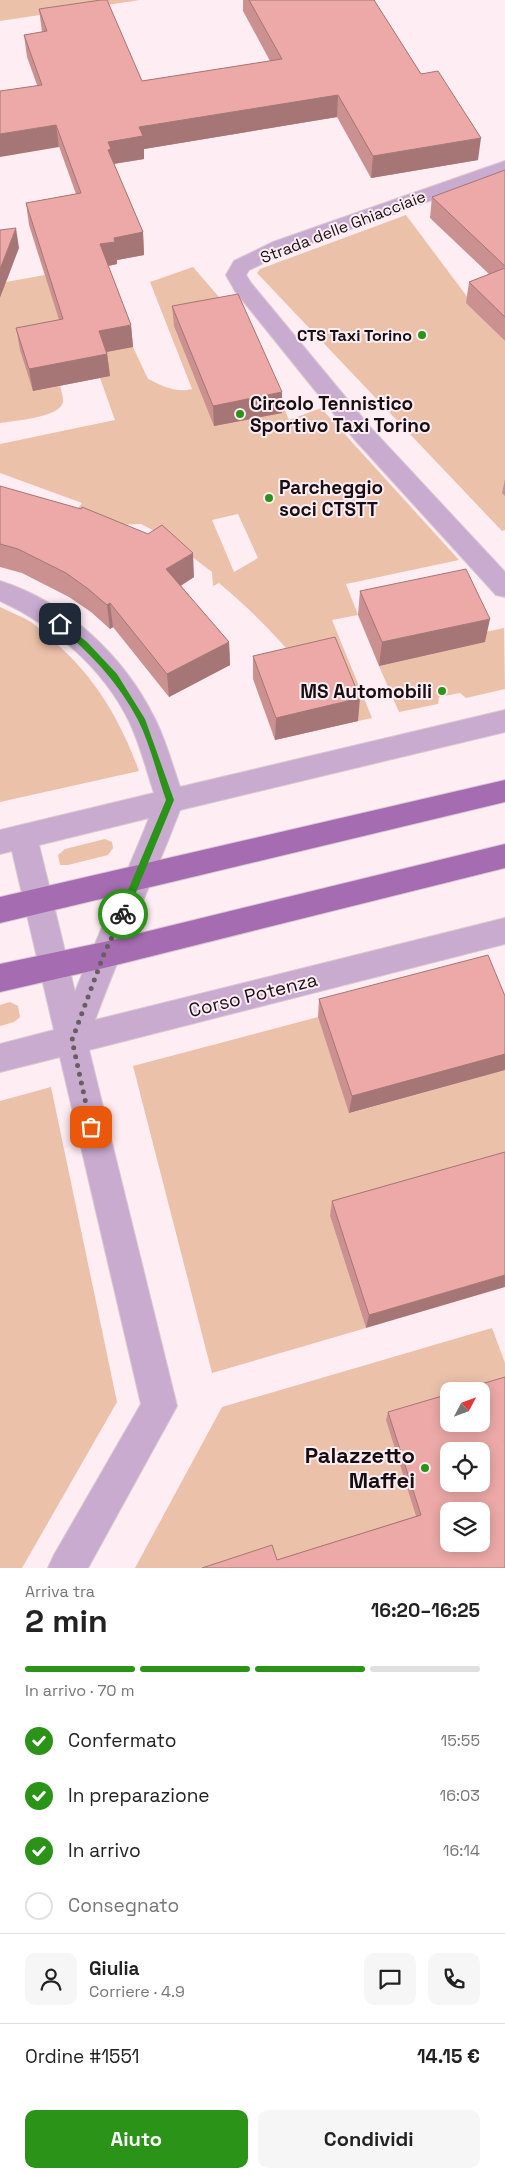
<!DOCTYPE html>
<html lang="it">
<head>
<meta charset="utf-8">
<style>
	body { margin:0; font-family:"Space Grotesk",sans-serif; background:#f6f6f6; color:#222; height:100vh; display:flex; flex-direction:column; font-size:19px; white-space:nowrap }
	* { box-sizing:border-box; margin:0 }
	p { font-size:16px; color:#767676 }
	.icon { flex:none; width:28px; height:28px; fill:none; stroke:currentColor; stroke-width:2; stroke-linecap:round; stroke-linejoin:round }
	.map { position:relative; height:1568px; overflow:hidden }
	.drawer { display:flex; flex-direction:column; background:#fff; flex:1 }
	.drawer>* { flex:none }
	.needle { width:32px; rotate:49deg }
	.fabs { position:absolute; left:440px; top:1382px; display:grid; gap:10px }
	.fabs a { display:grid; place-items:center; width:50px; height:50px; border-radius:10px; background:#fff; box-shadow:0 2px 12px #0003; font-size:25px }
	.pin { position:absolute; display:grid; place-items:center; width:42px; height:42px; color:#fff; margin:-21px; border-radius:10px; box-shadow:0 2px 8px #0006 }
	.courier { position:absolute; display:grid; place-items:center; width:50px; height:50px; margin:-25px; border:4px solid #2a9318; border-radius:50%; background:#fff; color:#222; box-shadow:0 1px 6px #0007 }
	.summary em { font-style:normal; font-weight:800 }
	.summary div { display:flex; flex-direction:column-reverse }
	.summary { display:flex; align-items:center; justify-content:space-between; height:85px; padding:0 25px }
	h1 { font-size:32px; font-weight:800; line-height:38px }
	.bar { display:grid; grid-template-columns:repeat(4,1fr); gap:8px 5px; align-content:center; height:60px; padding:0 25px }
	.bar i { height:6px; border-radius:4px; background:#e0e0e0 }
	.bar .selected { background:#2a9318 }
	.bar p { grid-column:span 4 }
	.line { display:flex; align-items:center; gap:12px; padding:0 25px; border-top:1px solid #e0e0e0 }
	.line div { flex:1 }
	.round { display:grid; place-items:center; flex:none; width:52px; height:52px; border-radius:10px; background:#f6f6f6 }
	ol { padding:0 25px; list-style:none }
	li { display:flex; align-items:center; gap:15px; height:55px }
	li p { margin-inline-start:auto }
	li .icon { padding:5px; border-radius:50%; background:#2a9318; color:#fff; stroke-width:4 }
	li:last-child { color:#767676 }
	li i { width:28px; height:28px; border:2px solid #e0e0e0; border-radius:50% }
	.action { display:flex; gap:10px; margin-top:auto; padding:10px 25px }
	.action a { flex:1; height:58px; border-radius:10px; background:#2a9318; color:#fff; font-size:20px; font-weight:800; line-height:58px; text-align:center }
	.action a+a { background:#f6f6f6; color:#222 }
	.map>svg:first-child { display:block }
	.green { fill:#ecc1aa; fill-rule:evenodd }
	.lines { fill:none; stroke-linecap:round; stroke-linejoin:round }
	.minor-casing { stroke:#dac9d0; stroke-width:2 }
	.primary-casing { stroke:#dac9d0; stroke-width:2 }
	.minor { fill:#caabd0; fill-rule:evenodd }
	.primary { fill:#a56cb1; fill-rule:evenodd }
	.wall { fill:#cb9190 }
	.shaded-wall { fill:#a57675 }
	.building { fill:#eca9a7; stroke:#a57675; fill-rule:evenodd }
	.route { fill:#2a9318 }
	.done { stroke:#685d61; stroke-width:5; stroke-dasharray:0 9 }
	.poi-dot { fill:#2a9318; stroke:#ffedf4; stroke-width:2 }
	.labels { text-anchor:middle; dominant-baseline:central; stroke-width:4; stroke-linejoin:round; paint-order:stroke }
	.far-street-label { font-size:16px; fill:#160f12; stroke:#ffedf4 }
	.far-poi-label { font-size:16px; font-weight:bold; fill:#160f12; stroke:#ffedf4; text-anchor:end }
	.poi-label { font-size:19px; font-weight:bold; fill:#160f12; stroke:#ffedf4; text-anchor:start }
	.street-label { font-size:19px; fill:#160f12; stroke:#ffedf4 }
	.near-poi-label { font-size:22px; font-weight:bold; fill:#160f12; stroke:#ffedf4; text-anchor:end }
</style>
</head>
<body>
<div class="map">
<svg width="505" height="1568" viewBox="0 0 505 1568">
	<rect width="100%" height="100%" fill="#ffedf4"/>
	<g class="green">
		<polygon points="0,0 140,0 0,21"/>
		<polygon points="406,215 486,322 505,341 505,530 502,531 257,273 260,269"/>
		<path d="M 193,267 L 232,312 L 280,399 L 289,420 L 321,408 L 459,560 L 346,584 L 358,615 L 332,620 L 372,718 L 358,721 L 334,661 L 303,668 C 277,636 250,609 219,583 L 213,586 L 212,572 L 166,537 L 141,524 L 117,525 L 75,512 L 82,503 L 0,473 L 0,444 L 115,420 L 100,378 L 109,376 L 101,353 L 133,347 L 148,379 C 162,386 176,393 192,389 L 150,282 ZM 238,514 L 258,558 L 234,572 L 212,520 Z"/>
		<path d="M 45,275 L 66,341 L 33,391 L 60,386 C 61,390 63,396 63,401 C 63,417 13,421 0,423 L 0,298 L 6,282 Z"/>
		<path d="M 0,607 C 10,612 21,616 31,622 C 38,627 45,634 51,639 C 94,675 120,719 139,771 L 0,802 Z"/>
		<polygon points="504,628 505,689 466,698 460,693 439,697 438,704 399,712 379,666 485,642 481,633"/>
		<polygon points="105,839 112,842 113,848 108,855 68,865 60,865 58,855 65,849"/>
		<polygon points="10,1002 18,1006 20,1017 14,1022 0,1026 0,1005"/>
		<polygon points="318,1017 350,1113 505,1070 505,1167 330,1216 366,1328 212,1373 133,1066"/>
		<polygon points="51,1087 117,1402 22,1568 0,1568 0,1101"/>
		<polygon points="492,1328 505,1363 505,1383 479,1391 449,1391 449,1401 417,1520 276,1564 217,1568 135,1568 222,1407"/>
	</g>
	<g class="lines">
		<g class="minor-casing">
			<g id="minor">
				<polygon points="505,161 505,174 287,252 249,270 246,275 251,283 371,428 505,572 505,597 496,595 355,440 235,291 226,275 234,261 273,242"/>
				<path d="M 0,581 C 67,602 125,657 155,719 C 166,741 172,764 180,787 L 505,710 L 505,732 L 180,810 C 153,881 121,949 95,1020 L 505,918 L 505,944 L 89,1050 L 177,1406 L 88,1568 L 48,1568 L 54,1555 L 141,1404 L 60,1057 L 0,1072 L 0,1044 L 54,1030 L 12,851 L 0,854 L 0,830 L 154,793 C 146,769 140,744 129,721 C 103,668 53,625 0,601 ZM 149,818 C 126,877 98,933 75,992 L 39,845 Z"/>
			</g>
		</g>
		<g class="primary-casing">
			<g id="primary">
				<polygon points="505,780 505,802 0,923 0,897"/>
				<polygon points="505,844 505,868 104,968 0,992 0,964 104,942"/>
			</g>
		</g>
		<use href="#minor" class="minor"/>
		<use href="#primary" class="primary"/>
	</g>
	<g class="wall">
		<polygon points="243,0 374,0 421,74 478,160 371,178 337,117 144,149 144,159 114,164 143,232 144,255 117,260 117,264 108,266 131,325 133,347 107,352 110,376 33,391 20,350 16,328 59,320 29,225 26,203 76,194 27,57 24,35 42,32 39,9 142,81 270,61 243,11"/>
		<polygon points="505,170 505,341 466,303 469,282 489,274 430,218 432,197"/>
		<polygon points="172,306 282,413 214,426 174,326"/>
		<polygon points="505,479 505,496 502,493"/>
		<polygon points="0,486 194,577 181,586 229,642 230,665 169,697 113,627 110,629 91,612 69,597 22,573 0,567"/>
		<polygon points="360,591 485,642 379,666 358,615"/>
		<polygon points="253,656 358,721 275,740 253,679"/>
		<polygon points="505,996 505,1070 349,1113 318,1017 319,999"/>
		<polygon points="505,1152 366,1328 330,1216 332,1201"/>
		<polygon points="388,1412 505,1568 277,1560 416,1516 386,1420"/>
	</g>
	<g class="shaded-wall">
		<polygon points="338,95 337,117 144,149 144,159 112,164 108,150 108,142 139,127"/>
		<polygon points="56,125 59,147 0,157 0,134"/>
		<polygon points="481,138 478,160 371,178 373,156"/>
		<polygon points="16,228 19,248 0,298 0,269"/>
		<polygon points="143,232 144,255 117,260 117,264 103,267 100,244 114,238"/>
		<polygon points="131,325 133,347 101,353 99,331"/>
		<polygon points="107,354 110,376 33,391 29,369"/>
		<polygon points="282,392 282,413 214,426 213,406"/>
		<polygon points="193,553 194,577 168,593 166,569"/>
		<polygon points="110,603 113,627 110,629 107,605"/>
		<polygon points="490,619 485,642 379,666 382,642"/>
		<polygon points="229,642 230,665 169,697 167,674"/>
		<polygon points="360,698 358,721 275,740 276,718"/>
		<polygon points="505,1054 505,1070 349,1113 352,1096"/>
		<polygon points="505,1275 505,1287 366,1328 369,1315"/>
	</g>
	<g class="building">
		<polygon points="101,0 107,0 142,81 282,59 249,0 374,0 421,74 438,71 481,138 373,156 338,95 139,127 143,136 108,142 111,149 108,150 143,232 114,238 115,242 100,244 131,325 99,331 107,354 29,369 16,328 63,319 26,203 81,193 56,125 0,134 0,91 42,85 24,35 47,31 39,9"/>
		<polygon points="505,170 505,266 432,197"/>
		<polygon points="16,228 0,269 0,230"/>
		<polygon points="505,268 505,317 469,282"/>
		<polygon points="238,294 282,392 213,406 172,306"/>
		<polygon points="0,486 81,509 82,507 148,534 162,525 193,553 166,569 229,642 167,674 110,603 107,605 87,588 66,573 18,549 0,544"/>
		<polygon points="466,569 490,619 382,642 360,591"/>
		<polygon points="335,637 360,698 276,718 253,656"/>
		<polygon points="488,955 505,996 505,1054 352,1096 319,999"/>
		<polygon points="505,1152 505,1275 369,1315 332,1201"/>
		<path d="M 505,1377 L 505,1568 L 202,1568 L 272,1545 L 277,1560 L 421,1515 L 388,1412 L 449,1394 L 449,1424 L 481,1424 L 481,1391 L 458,1391 ZM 449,1451 L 481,1451 L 481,1484 L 449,1484 ZM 449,1511 L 481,1511 L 481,1544 L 449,1544 Z"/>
	</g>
	<path class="route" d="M 60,621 L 87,642 L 117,674 L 145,719 L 174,800 L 127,914 L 123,918 L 118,914 L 166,800 C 157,774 150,744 138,720 C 118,682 90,652 57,626 L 57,622 Z"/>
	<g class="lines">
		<polyline class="done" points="91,1127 72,1040 104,954 123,914"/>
	</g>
	<g class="poi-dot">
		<circle cx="422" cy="335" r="5"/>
		<circle cx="240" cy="414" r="5"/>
		<circle cx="269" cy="498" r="5"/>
		<circle cx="442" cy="691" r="5"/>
		<circle cx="425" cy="1468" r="5"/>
	</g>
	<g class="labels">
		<g class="far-street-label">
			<text transform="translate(343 227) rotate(-21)">Strada delle Ghiacciaie</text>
		</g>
		<g class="far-poi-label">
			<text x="412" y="335">CTS Taxi Torino</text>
		</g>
		<g class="poi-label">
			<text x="250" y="403">Circolo Tennistico<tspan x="250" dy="22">Sportivo Taxi Torino</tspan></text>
			<text x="279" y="487">Parcheggio<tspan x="279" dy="22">soci CTSTT</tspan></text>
			<text x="432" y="691" text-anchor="end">MS Automobili</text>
		</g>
		<g class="street-label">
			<text transform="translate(253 995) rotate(-14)">Corso Potenza</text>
		</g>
		<g class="near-poi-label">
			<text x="415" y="1455">Palazzetto<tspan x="415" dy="25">Maffei</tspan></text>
		</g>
	</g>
</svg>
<div class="fabs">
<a><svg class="needle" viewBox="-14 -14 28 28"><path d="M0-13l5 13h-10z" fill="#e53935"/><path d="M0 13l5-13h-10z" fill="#767676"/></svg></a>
<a><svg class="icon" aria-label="locate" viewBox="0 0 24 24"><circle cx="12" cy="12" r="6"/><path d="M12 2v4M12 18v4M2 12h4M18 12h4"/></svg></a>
<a><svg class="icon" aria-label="layers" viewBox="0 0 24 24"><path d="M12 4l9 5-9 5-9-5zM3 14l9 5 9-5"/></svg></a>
</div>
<div class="pin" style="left:91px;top:1127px;background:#ea580c"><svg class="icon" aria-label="bag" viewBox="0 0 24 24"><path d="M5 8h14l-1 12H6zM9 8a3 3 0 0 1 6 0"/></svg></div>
<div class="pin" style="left:60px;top:624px;background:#1f2937"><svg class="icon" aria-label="home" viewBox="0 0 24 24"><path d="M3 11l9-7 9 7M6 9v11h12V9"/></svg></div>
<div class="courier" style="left:123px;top:914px"><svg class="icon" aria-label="bike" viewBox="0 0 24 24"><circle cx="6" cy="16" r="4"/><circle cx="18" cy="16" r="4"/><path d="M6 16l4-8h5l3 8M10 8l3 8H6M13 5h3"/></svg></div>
</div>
<section class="drawer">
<div class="summary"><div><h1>2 min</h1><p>Arriva tra</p></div><em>16:20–16:25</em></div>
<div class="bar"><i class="selected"></i><i class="selected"></i><i class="selected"></i><i></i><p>In arrivo · 70 m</p></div>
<ol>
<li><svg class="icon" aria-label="check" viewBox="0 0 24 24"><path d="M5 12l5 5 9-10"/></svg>Confermato<p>15:55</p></li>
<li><svg class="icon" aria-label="check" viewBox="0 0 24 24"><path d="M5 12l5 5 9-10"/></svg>In preparazione<p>16:03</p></li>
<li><svg class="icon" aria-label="check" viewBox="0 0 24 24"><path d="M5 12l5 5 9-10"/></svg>In arrivo<p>16:14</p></li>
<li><i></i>Consegnato</li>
</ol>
<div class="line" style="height:90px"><a class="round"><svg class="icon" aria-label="person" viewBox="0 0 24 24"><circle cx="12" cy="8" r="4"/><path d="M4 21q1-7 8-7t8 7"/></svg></a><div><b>Giulia</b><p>Corriere · 4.9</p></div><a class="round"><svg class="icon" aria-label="chat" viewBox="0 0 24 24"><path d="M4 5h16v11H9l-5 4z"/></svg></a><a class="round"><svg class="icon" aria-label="phone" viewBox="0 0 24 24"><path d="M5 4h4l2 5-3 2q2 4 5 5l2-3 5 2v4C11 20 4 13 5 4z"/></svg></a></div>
<div class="line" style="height:65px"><div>Ordine #1551</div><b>14.15 €</b></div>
<div class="action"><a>Aiuto</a><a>Condividi</a></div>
</section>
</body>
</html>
